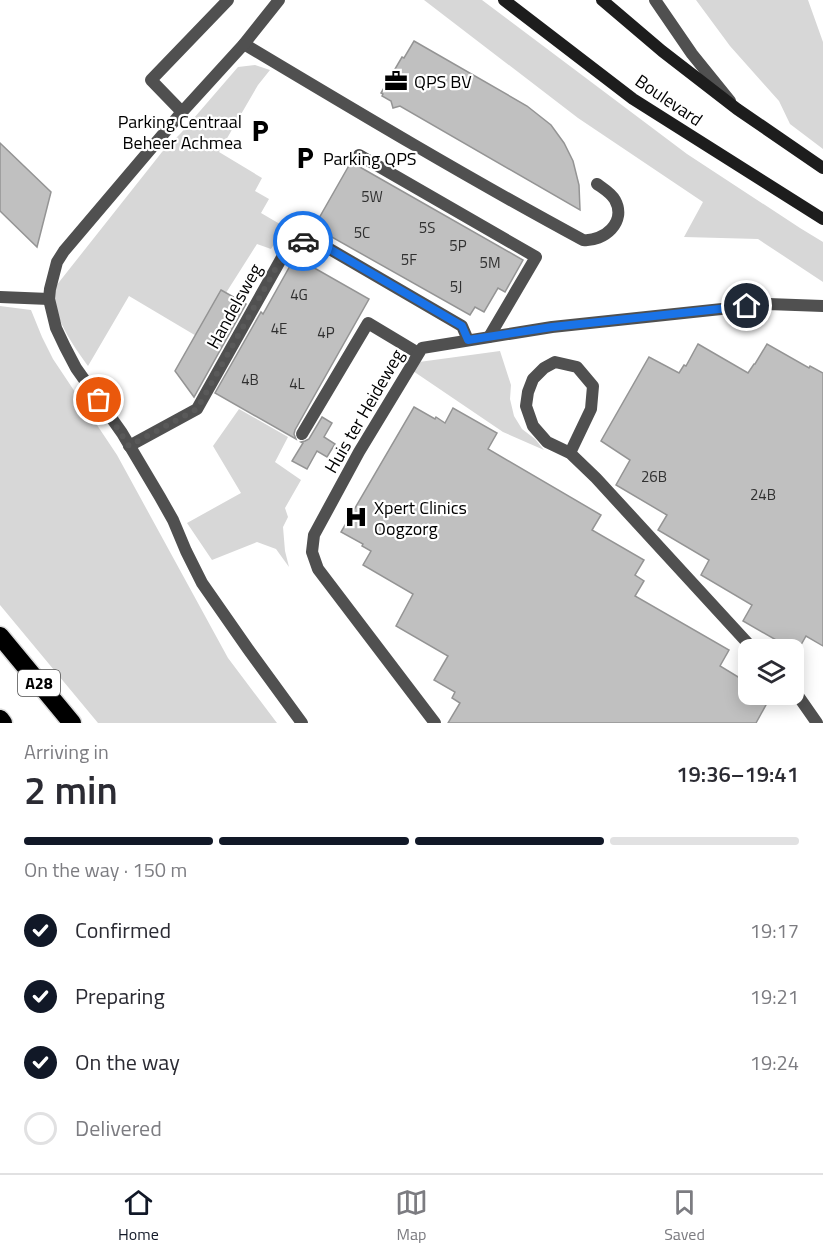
<!DOCTYPE html>
<html lang="en">
<head>
<meta charset="utf-8">
<style>
	body { margin:0; font-family:"Titillium Web",sans-serif; background:#f7f7f7; color:#2b2b33; height:100vh; display:flex; flex-direction:column; font-size:22px; white-space:nowrap }
	* { box-sizing:border-box; margin:0 }
	p { font-size:20px; color:#7c7c81 }
	.icon { flex:none; width:33px; height:33px; fill:none; stroke:currentColor; stroke-width:2; stroke-linecap:round; stroke-linejoin:round }
	.map { position:relative; height:723px; overflow:hidden }
	.drawer { display:flex; flex-direction:column; background:#fff; flex:1 }
	.drawer>* { flex:none }
	.fabs { position:absolute; left:738px; top:639px; display:grid; gap:12px }
	.fabs a { display:grid; place-items:center; width:66px; height:66px; border-radius:12px; background:#fff; box-shadow:0 3px 15px #0003; font-size:30px }
	.pin { position:absolute; display:grid; place-items:center; width:51px; height:51px; color:#fff; margin:-26px; border:3px solid #fff; border-radius:50%; box-shadow:0 2px 6px #0007 }
	.courier { position:absolute; display:grid; place-items:center; width:60px; height:60px; margin:-30px; border:4px solid #1a73e8; border-radius:50%; background:#fff; color:#222; box-shadow:0 2px 8px #0007 }
	.overview em { font-style:normal; font-weight:600 }
	.overview div { display:flex; flex-direction:column-reverse }
	.overview { display:flex; align-items:center; justify-content:space-between; height:102px; padding:0 24px }
	h1 { font-size:39px; font-weight:600; line-height:45px }
	.bar { display:grid; grid-template-columns:repeat(4,1fr); gap:9px 6px; align-content:center; height:72px; padding:0 24px }
	.bar i { height:8px; border-radius:4px; background:#e1e1e2 }
	.bar .active { background:#111827 }
	.bar p { grid-column:span 4 }
	ol { padding:0 24px; list-style:none }
	li { display:flex; align-items:center; gap:18px; height:66px }
	li p { margin-inline-start:auto }
	li .icon { padding:6px; border-radius:50%; background:#111827; color:#fff; stroke-width:4 }
	li:last-child { color:#7c7c81 }
	li i { width:33px; height:33px; border:3px solid #e1e1e2; border-radius:50% }
	.tab-bar { display:flex; justify-content:space-around; align-items:center; height:84px; border-top:2px solid #e1e1e2; background:#fff; font-size:16px; color:#7c7c81 }
	.tab-bar a { display:grid; justify-items:center; gap:3px }
	.tab-bar .active { color:#111827 }
	.map>svg:first-child { display:block }
	.green { fill:#d7d7d7 }
	.building { fill:#c0c0c0; stroke:#949494; stroke-width:1.5 }
	.lines { fill:none; stroke-linecap:round; stroke-linejoin:round }
	.highway-casing { stroke:#dbdbdb; stroke-width:21 }
	.lane { stroke:#505050; stroke-width:12 }
	.street { stroke:#505050; stroke-width:12 }
	.secondary { stroke:#1d1d1d; stroke-width:12 }
	.highway { stroke:#000; stroke-width:18 }
	.done { stroke:#595959; stroke-width:6; stroke-dasharray:0 10.8 }
	.route { stroke:#1a73e8; stroke-width:8 }
	.labels { text-anchor:middle; dominant-baseline:central; stroke-width:4.5; stroke-linejoin:round; paint-order:stroke }
	.number-label { font-size:15px; fill:#303030 }
	.shield { fill:#fff; stroke:#4c4c4c; stroke-width:1.5 }
	.shield-label { font-size:16px; font-weight:bold; fill:#000 }
	.poi-label { font-size:18px; fill:#000; stroke:#fff; text-anchor:start }
	.street-label { font-size:18px; fill:#000; stroke:#fff }
</style>
</head>
<body>
<div class="map">
<svg width="823" height="723" viewBox="0 0 823 723">
	<rect width="100%" height="100%" fill="#fff"/>
	<g class="green">
		<polygon points="424,0 482,0 687,154 800,228 823,242 823,282 758,239 684,237 703,202 578,118"/>
		<polygon points="696,0 808,0 823,42 823,149 790,124 779,101 730,46"/>
		<path d="M 255,65 L 270,70 L 258,85 L 219,152 L 262,178 L 255,191 L 269,199 L 261,213 L 285,227 L 271,249 L 257,244 L 198,337 L 129,296 L 88,366 C 72,344 55,319 52,291 L 162,152 L 181,133 L 238,67 Z"/>
		<polygon points="0,306 31,310 42,337 53,359 117,455 228,658 277,723 98,723 0,605"/>
		<polygon points="500,351 511,385 510,399 514,416 522,429 535,439 544,450 503,432 413,371 419,362"/>
		<polygon points="239,409 288,437 275,462 301,480 285,508 288,517 283,527 285,551 289,567 276,549 257,542 212,560 187,523 241,493 213,446"/>
	</g>
	<g class="building">
		<polygon points="414,41 527,106 551,125 564,143 573,161 579,185 580,210 400,106 393,108 391,101 382,96 383,94 381,93 402,57 404,58"/>
		<polygon points="0,143 51,192 37,247 0,211"/>
		<polygon points="351,162 523,260 505,292 498,288 484,312 475,307 470,315 314,227"/>
		<polygon points="295,257 369,299 295,430 294,434 296,439 215,393 261,312 263,314"/>
		<polygon points="221,290 246,304 194,397 175,371"/>
		<polygon points="698,344 748,373 754,364 755,364 767,344 809,368 810,366 823,373 823,646 806,636 797,652 743,621 752,605 701,575 709,560 658,530 667,515 616,485 630,460 601,441 649,357 679,373 684,365 686,366"/>
		<polygon points="414,407 435,419 436,417 445,423 453,408 497,433 488,449 601,515 592,530 644,560 635,575 644,581 635,596 729,650 720,666 748,683 748,694 772,694 756,723 448,723 460,703 452,698 455,692 434,680 448,656 396,626 413,594 363,565 371,551 362,546 363,544 341,532"/>
		<polygon points="322,417 332,423 324,437 335,444 327,457 317,451 307,469 292,461 303,443 301,442 305,441 309,439"/>
	</g>
	<g class="lines">
		<g class="highway-casing">
			<g id="highway">
				<polyline points="0,636 72,723"/>
				<polyline points="0,719 3,723"/>
			</g>
		</g>
		<g class="lane">
			<polyline points="655,0 692,54 730,101"/>
			<path d="M 244,44 C 356,111 468,178 583,240 C 604,242 627,222 615,200 C 611,193 604,189 597,184"/>
			<polyline points="182,112 151,80 228,0"/>
			<polyline points="359,155 536,257 489,337"/>
			<polyline points="0,297 49,299"/>
			<polyline points="302,434 368,323 418,353"/>
			<polyline points="129,446 197,409 285,252 309,237 462,326 468,340"/>
			<polyline points="570,453 591,409 593,386 577,367 555,362 544,368 533,379 528,392 526,406 533,426 547,442 570,453 596,478 754,650"/>
			<polyline points="794,690 817,723"/>
			<polyline points="435,723 318,569 312,552 314,535 359,452 422,348 552,327 768,304 823,306"/>
		</g>
		<polyline class="street" points="279,0 244,44 182,112 64,251 57,262 50,289 49,299 56,328 65,347 76,368 122,433 160,497 173,520 186,551 202,583 248,649 302,723"/>
		<g class="secondary">
			<polyline points="504,0 633,99 823,219"/>
			<polyline points="602,0 662,51 737,109 823,168"/>
		</g>
		<use href="#highway" class="highway"/>
	</g>
	<g class="lines">
		<polyline class="done" points="99,400 129,446 197,409 285,252 303,241"/>
		<polyline class="route" points="303,241 309,237 462,326 468,340 552,327 747,306"/>
	</g>
	<defs>
		<g id="office-bare" transform="scale(1.8)"><path d="M-6-3h4V-5.5h4V-3h4V5H-6ZM-1-4.5V-3h2v-1.5ZM-6 0V1H6V0Z" fill="#000" stroke="#fff" stroke-width="2.5" paint-order="stroke"/></g>
		<g id="parking-bare" transform="scale(1.8)"><path d="M-3.5-5.5H1a3.5 3.5 0 0 1 0 7H-1V5.5H-3.5ZM-1-3.4V-.6H.8a1.4 1.4 0 0 0 0-2.8Z" fill="#000" stroke="#fff" stroke-width="2.5" paint-order="stroke"/></g>
		<g id="hospital-bare" transform="scale(1.8)"><path d="M-5-5h3v3.5h4V-5h3V5h-3V1.5h-4V5h-3Z" fill="#000" stroke="#fff" stroke-width="2.5" paint-order="stroke"/></g>
	</defs>
	<g fill-rule="evenodd">
		<use href="#office-bare" x="396" y="81"/>
		<use href="#parking-bare" x="260" y="131"/>
		<use href="#parking-bare" x="305" y="158"/>
		<use href="#hospital-bare" x="356" y="517"/>
	</g>
	<g class="labels">
		<g class="number-label">
			<text x="372" y="196">5W</text>
			<text x="427" y="227">5S</text>
			<text x="362" y="232">5C</text>
			<text x="458" y="245">5P</text>
			<text x="409" y="259">5F</text>
			<text x="490" y="262">5M</text>
			<text x="456" y="286">5J</text>
			<text x="299" y="294">4G</text>
			<text x="279" y="328">4E</text>
			<text x="326" y="332">4P</text>
			<text x="250" y="379">4B</text>
			<text x="297" y="383">4L</text>
			<text x="654" y="476">26B</text>
			<text x="763" y="494">24B</text>
		</g>
		<rect class="shield" x="18" y="670" width="42" height="26" rx="4.5"/>
		<g class="shield-label">
			<text x="39" y="683">A28</text>
		</g>
		<g class="poi-label">
			<text x="414" y="81">QPS BV</text>
			<text x="242" y="121" text-anchor="end">Parking Centraal<tspan x="242" dy="21">Beheer Achmea</tspan></text>
			<text x="323" y="158">Parking QPS</text>
			<text x="374" y="507">Xpert Clinics<tspan x="374" dy="21">Oogzorg</tspan></text>
		</g>
		<g class="street-label">
			<text transform="translate(669 100) rotate(34)">Boulevard</text>
			<text transform="translate(234 306) rotate(-61)">Handelsweg</text>
			<text transform="translate(364 411) rotate(-60)">Huis ter Heideweg</text>
		</g>
	</g>
</svg>
<div class="fabs">
<a><svg class="icon" aria-label="layers" viewBox="0 0 24 24"><path d="M12 4l9 5-9 5-9-5zM3 14l9 5 9-5"/></svg></a>
</div>
<div class="pin" style="left:99px;top:400px;background:#ea580c"><svg class="icon" aria-label="bag" viewBox="0 0 24 24"><path d="M5 8h14l-1 12H6zM9 8a3 3 0 0 1 6 0"/></svg></div>
<div class="pin" style="left:747px;top:306px;background:#1f2937"><svg class="icon" aria-label="home" viewBox="0 0 24 24"><path d="M3 11l9-7 9 7M6 9v11h12V9"/></svg></div>
<div class="courier" style="left:303px;top:241px"><svg class="icon" aria-label="car" viewBox="0 0 24 24"><path d="M5 17H2v-5l4-1 3-4h7l3 4 3 1v5h-3M9 17h6M6 11h13"/><circle cx="7" cy="17" r="2"/><circle cx="17" cy="17" r="2"/></svg></div>
</div>
<section class="drawer">
<div class="overview"><div><h1>2 min</h1><p>Arriving in</p></div><em>19:36–19:41</em></div>
<div class="bar"><i class="active"></i><i class="active"></i><i class="active"></i><i></i><p>On the way · 150 m</p></div>
<ol>
<li><svg class="icon" aria-label="check" viewBox="0 0 24 24"><path d="M5 12l5 5 9-10"/></svg>Confirmed<p>19:17</p></li>
<li><svg class="icon" aria-label="check" viewBox="0 0 24 24"><path d="M5 12l5 5 9-10"/></svg>Preparing<p>19:21</p></li>
<li><svg class="icon" aria-label="check" viewBox="0 0 24 24"><path d="M5 12l5 5 9-10"/></svg>On the way<p>19:24</p></li>
<li><i></i>Delivered</li>
</ol>
</section>
<nav class="tab-bar">
<a class="active"><svg class="icon" aria-label="home" viewBox="0 0 24 24"><path d="M3 11l9-7 9 7M6 9v11h12V9"/></svg>Home</a>
<a><svg class="icon" aria-label="map" viewBox="0 0 24 24"><path d="M3 6l6-2 6 2 6-2v14l-6 2-6-2-6 2zM9 4v14M15 6v14"/></svg>Map</a>
<a><svg class="icon" aria-label="saved" viewBox="0 0 24 24"><path d="M7 4h10v16l-5-4-5 4z"/></svg>Saved</a>
</nav>
</body>
</html>
